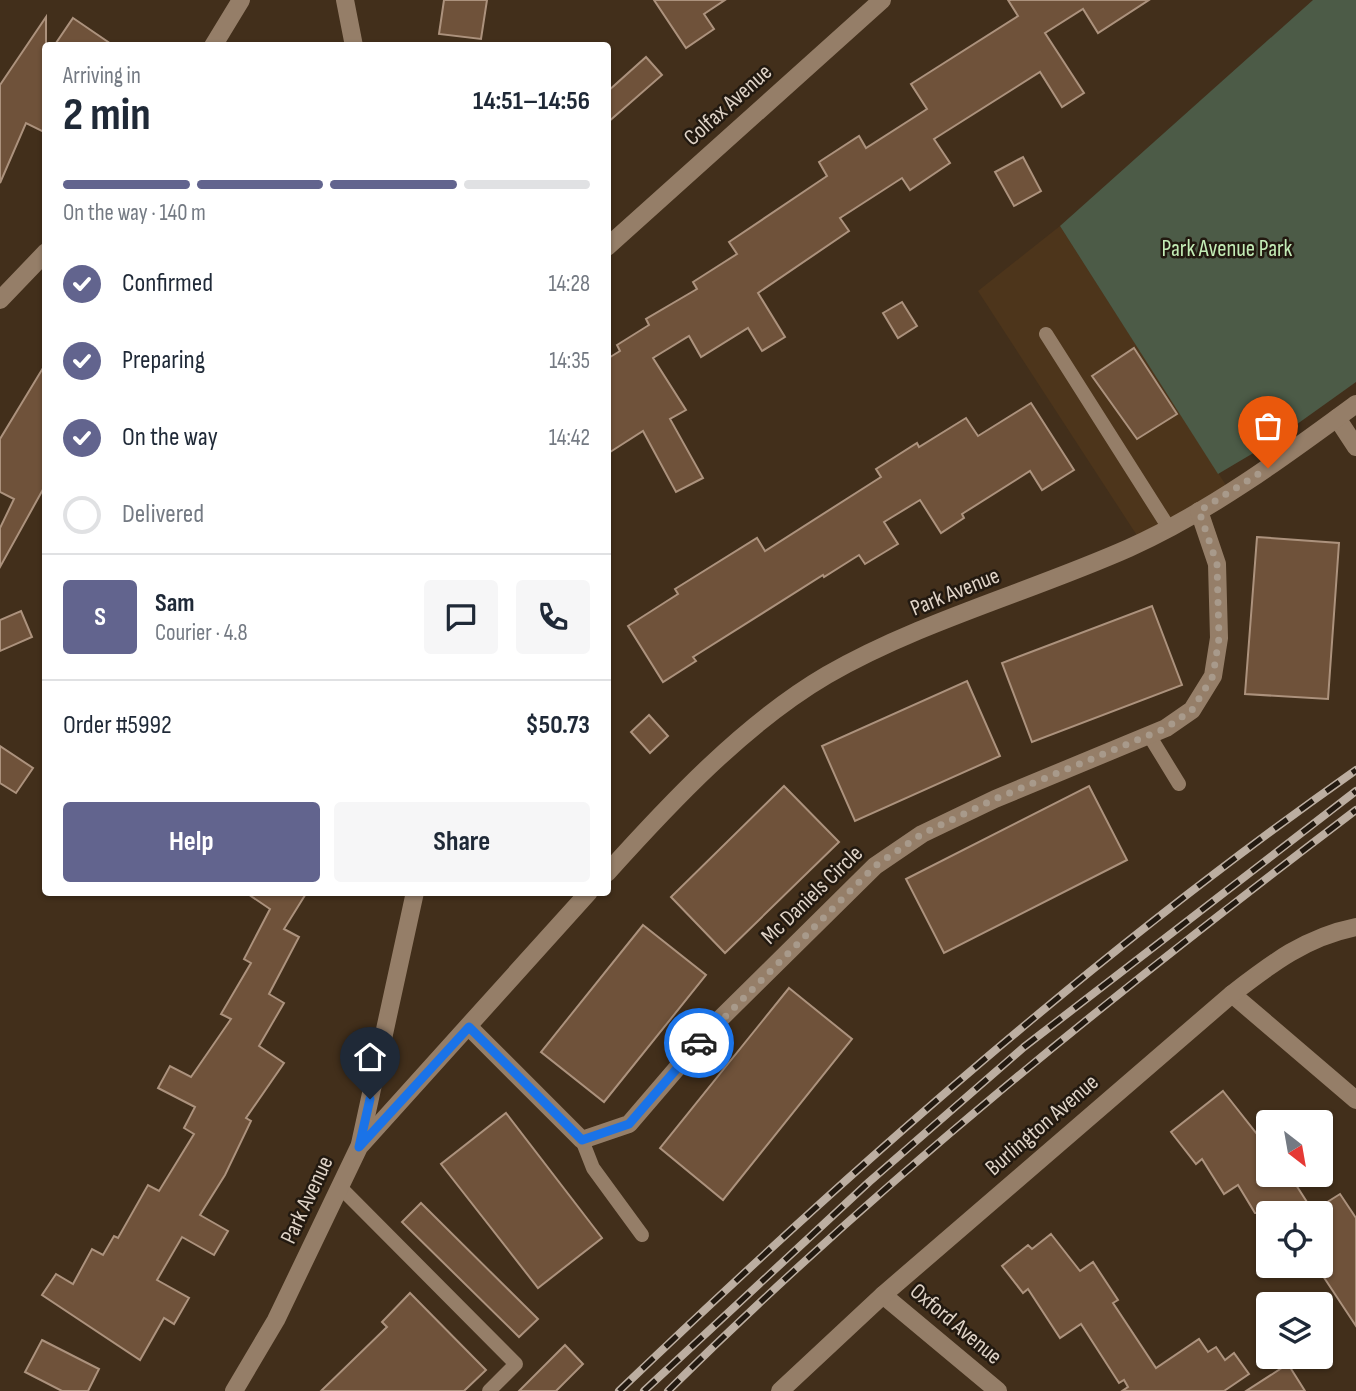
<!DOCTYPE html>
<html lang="en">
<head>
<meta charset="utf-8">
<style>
	body { margin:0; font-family:"Sofia Sans Condensed",sans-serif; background:#f6f6f7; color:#1f2937; height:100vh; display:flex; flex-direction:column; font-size:26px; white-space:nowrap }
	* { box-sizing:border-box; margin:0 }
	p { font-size:23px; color:#747a83 }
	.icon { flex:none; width:38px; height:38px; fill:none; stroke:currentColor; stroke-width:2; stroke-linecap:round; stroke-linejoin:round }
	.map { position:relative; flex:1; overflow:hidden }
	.details { position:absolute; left:42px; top:42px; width:569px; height:854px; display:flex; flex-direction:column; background:#fff; border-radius:7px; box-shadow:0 2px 5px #0004 }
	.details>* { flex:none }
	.needle { width:46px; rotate:149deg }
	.tools { position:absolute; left:1256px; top:1110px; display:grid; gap:14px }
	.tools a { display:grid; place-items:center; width:77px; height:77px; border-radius:7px; background:#fff; box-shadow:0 2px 5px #0004; font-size:35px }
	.pin { position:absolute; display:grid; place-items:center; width:60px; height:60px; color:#fff; margin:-72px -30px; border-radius:50% 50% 50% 0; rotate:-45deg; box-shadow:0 0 7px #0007 }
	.pin .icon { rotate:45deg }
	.courier { position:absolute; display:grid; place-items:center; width:70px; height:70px; margin:-35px; border:5px solid #1a73e8; border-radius:50%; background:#fff; color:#222; box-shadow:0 2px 9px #0007 }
	.overview em { font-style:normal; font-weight:700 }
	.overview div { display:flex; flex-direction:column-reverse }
	.overview { display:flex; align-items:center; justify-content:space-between; height:119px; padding:0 21px }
	h1 { font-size:46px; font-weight:700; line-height:52px }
	.bar { display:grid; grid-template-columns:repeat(4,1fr); gap:10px 7px; align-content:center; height:84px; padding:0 21px }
	.bar i { height:9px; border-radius:5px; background:#e0e1e3 }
	.bar .on { background:#62648e }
	.bar p { grid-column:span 4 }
	.line { display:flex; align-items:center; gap:18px; padding:0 21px; border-top:2px solid #e0e1e3 }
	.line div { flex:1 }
	.round { display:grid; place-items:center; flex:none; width:74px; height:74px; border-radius:7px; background:#f6f6f7 }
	ol { padding:0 21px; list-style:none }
	li { display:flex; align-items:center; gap:21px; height:77px }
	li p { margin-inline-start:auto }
	li .icon { padding:7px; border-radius:50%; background:#62648e; color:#fff; stroke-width:4 }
	li:last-child { color:#747a83 }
	li i { width:38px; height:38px; border:4px solid #e0e1e3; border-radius:50% }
	.primary-button { display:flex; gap:14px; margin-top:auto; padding:14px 21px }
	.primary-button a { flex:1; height:80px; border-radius:7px; background:#62648e; color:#fff; font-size:28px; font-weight:700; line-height:80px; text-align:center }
	.primary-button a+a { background:#f6f6f7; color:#1f2937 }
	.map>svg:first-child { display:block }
	.built { fill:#4d351b }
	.green { fill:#4c5b47 }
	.building { fill:#6f523a; stroke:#ac927d; stroke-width:2 }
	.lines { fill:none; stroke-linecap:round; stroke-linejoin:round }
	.service { stroke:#957e68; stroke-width:14 }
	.minor { stroke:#957e68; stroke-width:18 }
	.rail-casing { stroke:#bcaea1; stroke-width:8 }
	.rail { stroke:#221910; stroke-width:5; stroke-dasharray:16; stroke-linecap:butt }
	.done { stroke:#a89a8b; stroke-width:7; stroke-dasharray:0 12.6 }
	.route { stroke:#1a73e8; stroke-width:9 }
	.labels { text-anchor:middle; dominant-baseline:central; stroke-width:5; stroke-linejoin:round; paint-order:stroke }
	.street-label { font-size:23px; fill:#dfd3c7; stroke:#221910 }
	.park-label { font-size:23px; fill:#c3ecb6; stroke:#221910 }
</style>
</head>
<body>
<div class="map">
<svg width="1356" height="1391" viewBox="0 0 1356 1391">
	<rect width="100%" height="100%" fill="#422f1b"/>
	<polygon class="built" points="1060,226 1229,490 1138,537 978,291"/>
	<polygon class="green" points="1313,0 1356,0 1356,382 1272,442 1218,474 1060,226"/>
	<g class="building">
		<polygon points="444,0 487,0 481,39 439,34"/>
		<polygon points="654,0 725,0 704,14 714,29 686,48"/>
		<polygon points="1008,0 1149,0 1098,33 1083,9 1045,33 1084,93 1062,107 1040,72 934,139 950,163 910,190 902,178 840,218 849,231 758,293 785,337 762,351 748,328 701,357 689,336 653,358 686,410 670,419 703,478 676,492 643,431 607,454 607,359 620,351 617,345 649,325 646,319 697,289 693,282 737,254 729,242 827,176 819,162 859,136 866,148 927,109 911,84 1018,16"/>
		<polygon points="46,17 46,133 26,123 0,183 0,85"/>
		<polygon points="73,18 114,46 54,46"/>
		<polygon points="646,57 662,75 607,123 607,92"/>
		<polygon points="1023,157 1041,191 1014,206 995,172"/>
		<polygon points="902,302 917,326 898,338 883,313"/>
		<polygon points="1134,348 1177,414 1137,439 1092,376"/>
		<polygon points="46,363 46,484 0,567 0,528 14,499 0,492 0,439"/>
		<polygon points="1031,403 1074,470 1042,490 1030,471 962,514 964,518 941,533 920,500 884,522 898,544 865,564 859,555 824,577 823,575 693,657 696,661 663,682 628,626 678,594 675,589 757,538 765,551 881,477 876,469 917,443 919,447 966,418 978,436"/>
		<polygon points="1257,537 1339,543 1328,699 1245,694"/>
		<polygon points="1152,606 1182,685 1032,742 1002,663"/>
		<polygon points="21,611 32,637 0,651 0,620"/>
		<polygon points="967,681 1000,756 855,821 822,746"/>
		<polygon points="649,715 668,736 650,753 631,732"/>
		<polygon points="0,746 33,768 16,793 0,783"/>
		<polygon points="784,786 839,842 725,953 671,897"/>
		<polygon points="1089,786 1127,860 944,953 906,879"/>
		<polygon points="245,892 307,892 284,929 299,937 269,994 284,1003 259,1046 284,1063 246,1118 251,1121 225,1175 200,1215 228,1231 214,1255 182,1237 157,1280 189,1298 174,1324 164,1318 140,1360 42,1295 56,1274 73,1284 92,1249 103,1255 114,1236 118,1238 148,1185 159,1191 194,1134 184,1128 195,1107 158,1088 170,1066 191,1077 231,1019 221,1014 251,963 244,959 270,909"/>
		<polygon points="643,925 706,975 604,1102 541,1052"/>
		<polygon points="789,988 852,1039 723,1200 660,1148"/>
		<polygon points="1223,1091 1257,1134 1261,1131 1269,1143 1269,1174 1289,1174 1314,1213 1255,1213 1238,1185 1224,1194 1202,1159 1196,1164 1171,1132"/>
		<polygon points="506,1113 602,1238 538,1288 441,1164"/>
		<polygon points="1340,1194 1356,1218 1356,1326 1321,1273 1321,1206"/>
		<polygon points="421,1203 538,1319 519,1337 402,1222"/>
		<polygon points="1051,1234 1080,1271 1093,1262 1118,1300 1113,1303 1156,1368 1199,1339 1208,1352 1216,1347 1225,1360 1234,1353 1249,1374 1224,1391 1122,1391 1128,1387 1124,1380 1119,1383 1081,1324 1060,1338 1028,1289 1023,1293 1002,1266 1028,1245 1032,1249"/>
		<polygon points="410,1293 486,1370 464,1391 321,1391 387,1327 382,1322"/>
		<polygon points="42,1340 99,1369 88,1391 62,1391 25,1372"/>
		<polygon points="565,1345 583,1364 556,1391 519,1391"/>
		<polygon points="1288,1364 1305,1391 1246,1391"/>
	</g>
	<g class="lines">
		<g class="service">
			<polyline points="1046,334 1169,528"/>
			<polyline points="1149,735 1179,784"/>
			<polyline points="582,1140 593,1168 642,1235"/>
			<polyline points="340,1187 516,1364 489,1391"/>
		</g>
		<g class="minor">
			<polyline points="345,0 354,46"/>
			<polyline points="213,46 241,0"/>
			<polyline points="607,247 882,0"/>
			<polyline points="0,300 46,252"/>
			<polyline points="1337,418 1356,447"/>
			<path d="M 607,873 C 670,803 745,723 827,675 C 921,621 1030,592 1129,548 C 1211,511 1284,457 1356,404"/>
			<polyline points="1232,994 1356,1100"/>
			<polyline points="469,1027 582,1140 629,1124 714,1025 875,866 922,834 995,799 1166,728 1192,710 1213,676 1219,638 1217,564 1199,511"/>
			<polyline points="360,1144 415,892"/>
			<polyline points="883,1295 998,1391"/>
			<polyline points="234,1391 276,1320 359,1147 589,892"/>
			<path d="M 780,1391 L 883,1295 L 1232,994 C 1272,963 1306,937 1356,927"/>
		</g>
		<g class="rail-casing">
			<g id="rail">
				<path d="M 619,1391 C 851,1169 1093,955 1356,770"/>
				<polyline points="644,1391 869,1182 1024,1047 1356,791"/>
				<path d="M 668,1391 C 882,1179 1116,992 1356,810"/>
			</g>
		</g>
		<use href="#rail" class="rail"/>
	</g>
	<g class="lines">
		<polyline class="done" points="699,1043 875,866 922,834 995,799 1166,728 1192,710 1213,676 1219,638 1217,564 1199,511 1268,468"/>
		<polyline class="route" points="370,1099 359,1147 469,1027 582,1140 629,1124 699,1043"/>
	</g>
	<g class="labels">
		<g class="street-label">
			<text transform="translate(728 105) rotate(-42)">Colfax Avenue</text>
			<text transform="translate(955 592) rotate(-22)">Park Avenue</text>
			<text transform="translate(812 895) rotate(-44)">Mc Daniels Circle</text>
			<text transform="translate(1042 1125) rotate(-41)">Burlington Avenue</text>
			<text transform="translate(307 1200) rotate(-65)">Park Avenue</text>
			<text transform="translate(956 1324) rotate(40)">Oxford Avenue</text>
		</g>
		<g class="park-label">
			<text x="1227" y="249">Park Avenue Park</text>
		</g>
	</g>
</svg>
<div class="tools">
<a><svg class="needle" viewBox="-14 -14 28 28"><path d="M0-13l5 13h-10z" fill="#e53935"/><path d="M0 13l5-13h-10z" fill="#747a83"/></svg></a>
<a><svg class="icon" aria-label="locate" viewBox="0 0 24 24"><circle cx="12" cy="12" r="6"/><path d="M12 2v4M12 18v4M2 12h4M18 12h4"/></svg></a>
<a><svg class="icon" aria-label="layers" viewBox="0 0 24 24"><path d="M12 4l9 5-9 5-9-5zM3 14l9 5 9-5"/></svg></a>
</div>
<div class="pin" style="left:1268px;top:468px;background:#ea580c"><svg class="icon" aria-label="bag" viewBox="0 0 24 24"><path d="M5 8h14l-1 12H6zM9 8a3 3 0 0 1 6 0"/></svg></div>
<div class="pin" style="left:370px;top:1099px;background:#1f2937"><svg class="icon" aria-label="home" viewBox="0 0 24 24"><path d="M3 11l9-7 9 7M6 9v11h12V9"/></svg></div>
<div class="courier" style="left:699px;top:1043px"><svg class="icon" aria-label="car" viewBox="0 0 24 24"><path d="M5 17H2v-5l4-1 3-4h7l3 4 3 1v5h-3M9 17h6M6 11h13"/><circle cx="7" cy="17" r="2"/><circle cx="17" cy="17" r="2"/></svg></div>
<section class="details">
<div class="overview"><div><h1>2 min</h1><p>Arriving in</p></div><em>14:51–14:56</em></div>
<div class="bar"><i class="on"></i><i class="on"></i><i class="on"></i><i></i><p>On the way · 140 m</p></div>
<ol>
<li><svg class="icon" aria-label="check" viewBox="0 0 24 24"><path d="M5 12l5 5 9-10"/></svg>Confirmed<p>14:28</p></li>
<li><svg class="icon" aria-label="check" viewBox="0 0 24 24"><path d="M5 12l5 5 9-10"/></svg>Preparing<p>14:35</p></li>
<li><svg class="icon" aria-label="check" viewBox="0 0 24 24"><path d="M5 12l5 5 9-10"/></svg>On the way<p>14:42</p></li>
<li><i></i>Delivered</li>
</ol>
<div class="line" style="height:126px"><b class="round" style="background:#62648e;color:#fff">S</b><div><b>Sam</b><p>Courier · 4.8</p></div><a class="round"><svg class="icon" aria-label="chat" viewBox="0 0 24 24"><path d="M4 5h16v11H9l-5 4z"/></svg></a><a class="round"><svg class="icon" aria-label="phone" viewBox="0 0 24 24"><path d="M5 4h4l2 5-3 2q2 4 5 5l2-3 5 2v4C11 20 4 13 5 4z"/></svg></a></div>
<div class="line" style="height:91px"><div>Order #5992</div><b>$50.73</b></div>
<div class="primary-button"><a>Help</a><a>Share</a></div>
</section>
</div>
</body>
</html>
